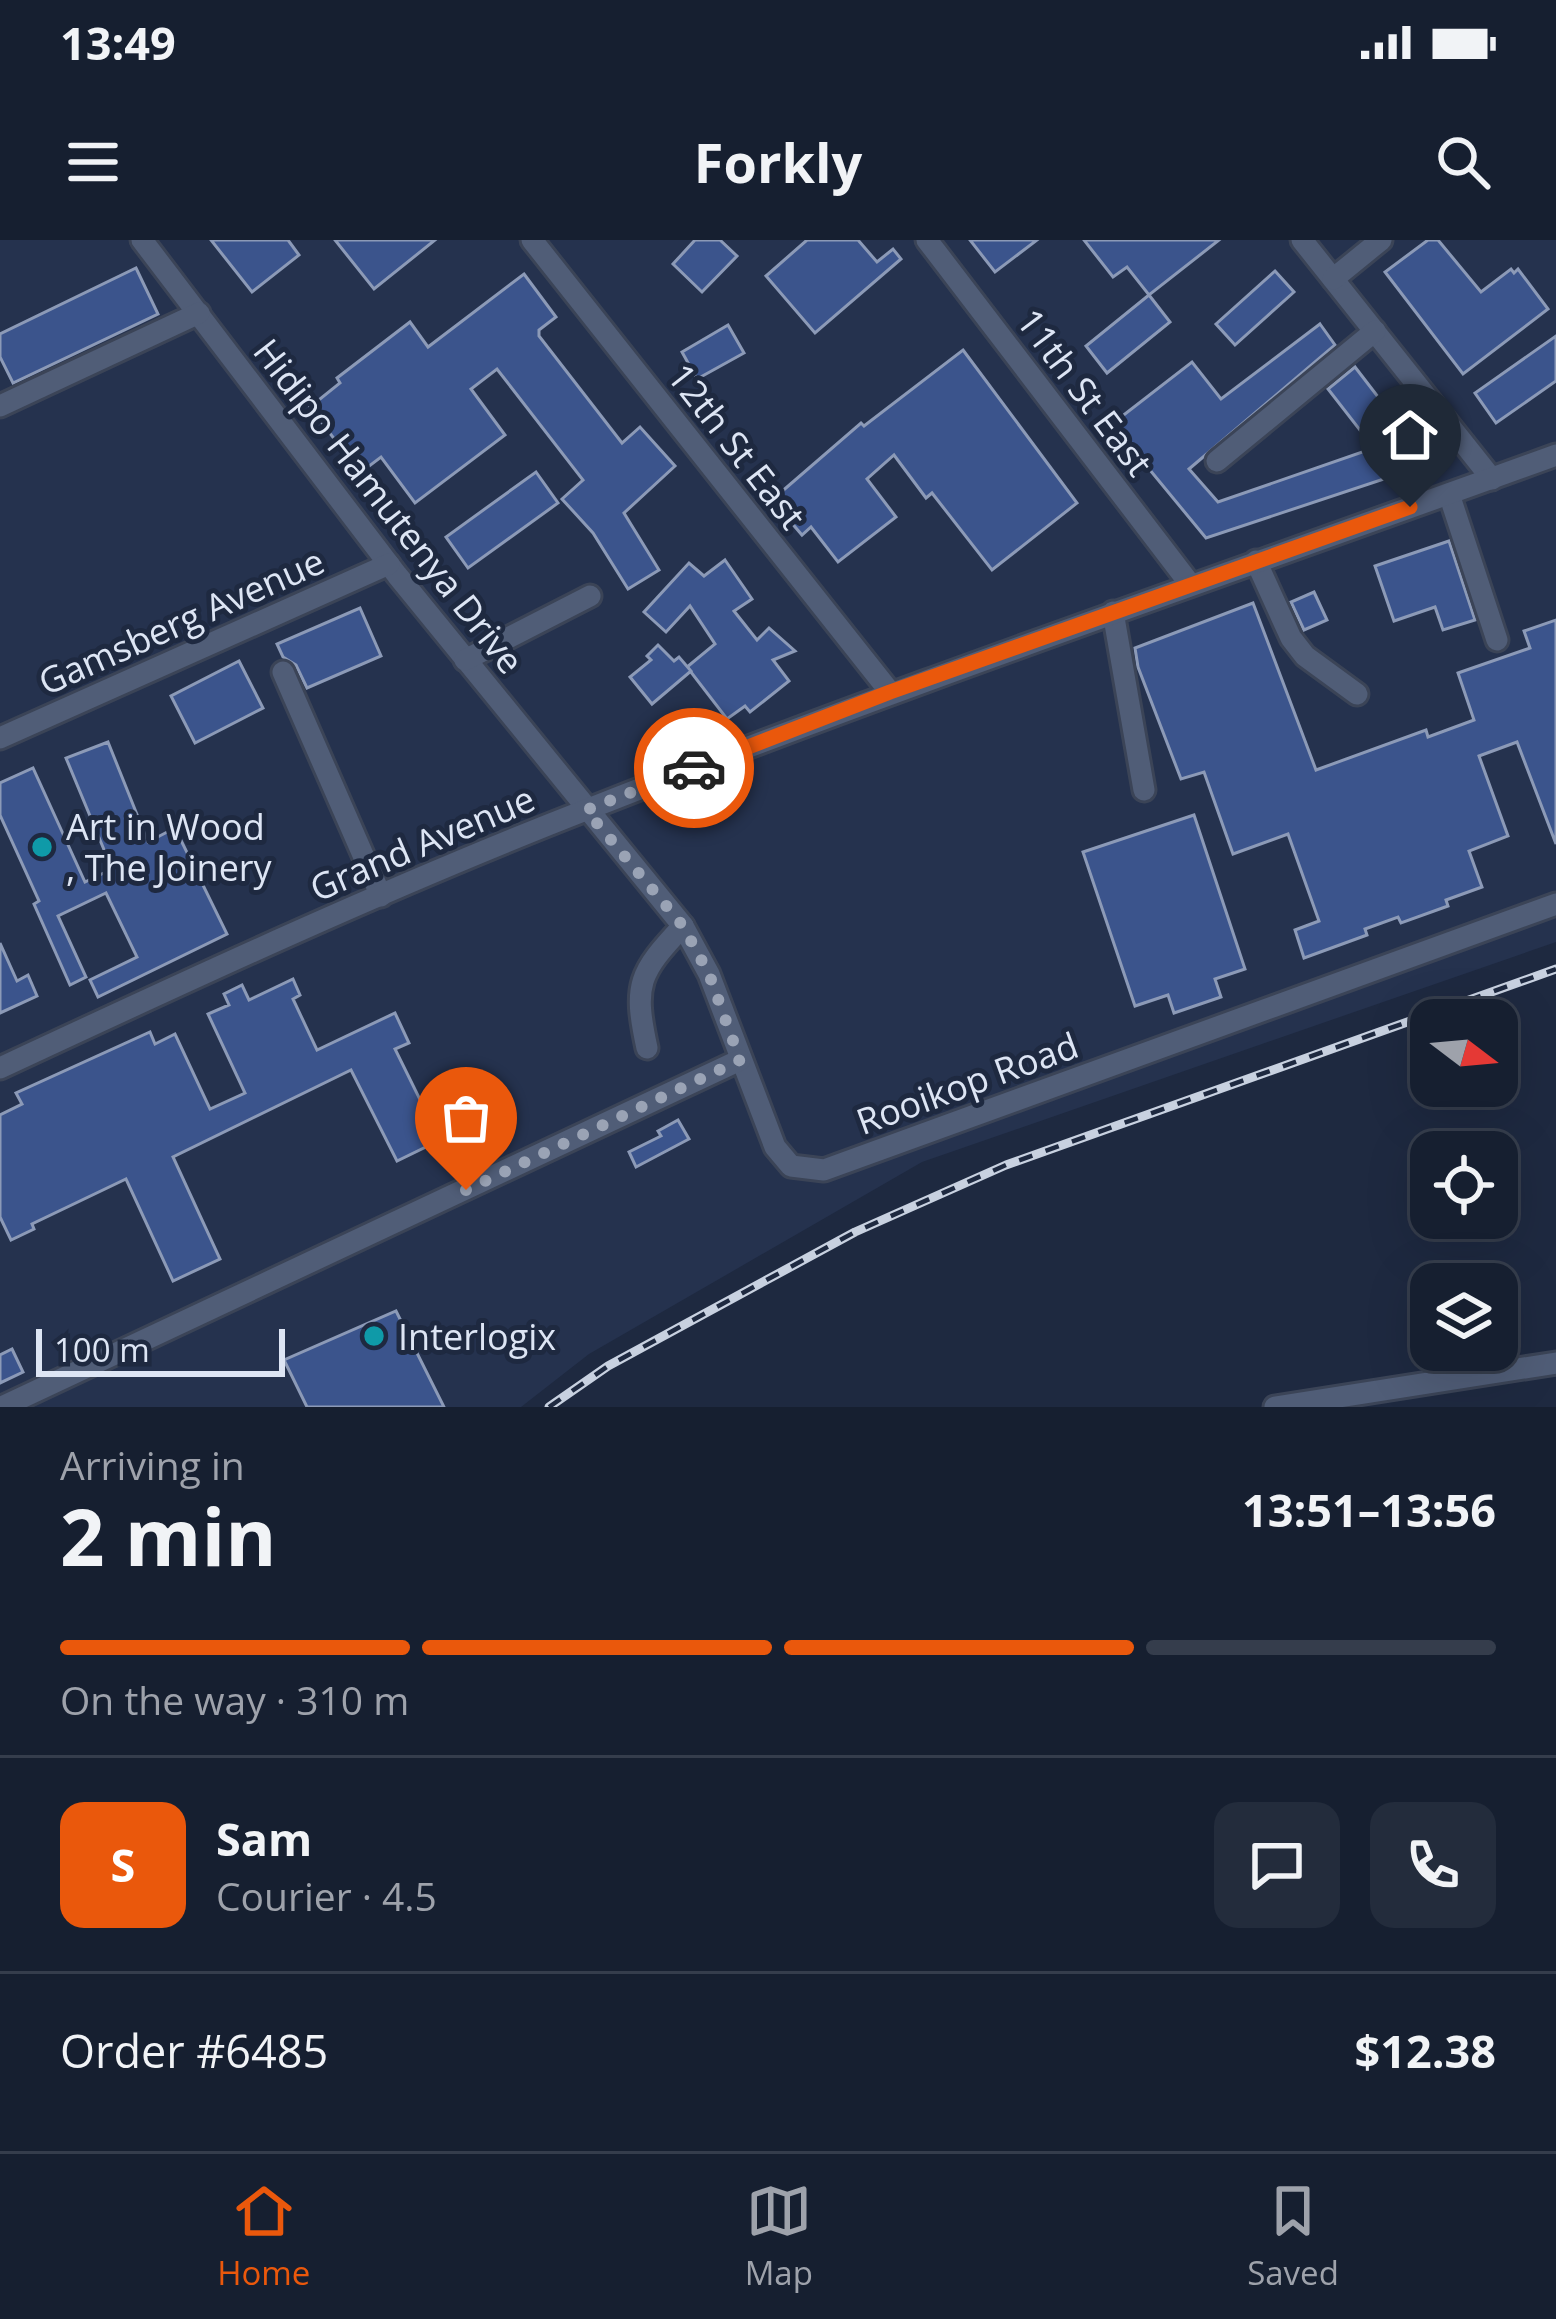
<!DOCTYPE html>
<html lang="en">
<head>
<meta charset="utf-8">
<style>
	body { margin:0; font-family:"Open Sans",sans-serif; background:#232c3c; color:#f1f3f6; height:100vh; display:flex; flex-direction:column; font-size:45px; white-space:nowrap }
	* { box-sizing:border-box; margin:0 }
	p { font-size:39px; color:#9ea2ab }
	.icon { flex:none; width:66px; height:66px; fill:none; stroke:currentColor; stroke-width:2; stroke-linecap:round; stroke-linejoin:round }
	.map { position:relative; height:1167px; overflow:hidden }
	.side { display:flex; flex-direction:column; background:#161f30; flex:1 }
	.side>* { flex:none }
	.needle { width:78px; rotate:106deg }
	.fabs { position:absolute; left:1410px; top:759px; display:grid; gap:24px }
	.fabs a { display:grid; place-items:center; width:108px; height:108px; border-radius:24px; background:#161f30; box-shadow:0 12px 48px #0002,0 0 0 3px #353d4c; font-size:60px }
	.scale { position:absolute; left:36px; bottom:30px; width:249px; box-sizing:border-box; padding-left:12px; border:6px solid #dde5f4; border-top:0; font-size:33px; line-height:42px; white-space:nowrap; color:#dde5f4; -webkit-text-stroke:9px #1e2940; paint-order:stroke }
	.pin { position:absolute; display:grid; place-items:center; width:102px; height:102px; color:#fff; margin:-123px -51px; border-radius:50% 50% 50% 0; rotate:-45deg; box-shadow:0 0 12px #0007 }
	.pin .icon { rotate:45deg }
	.courier { position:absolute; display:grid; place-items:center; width:120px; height:120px; margin:-60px; border:9px solid #ea580c; border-radius:50%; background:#fff; color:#222; box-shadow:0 3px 15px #0007 }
	.head em { font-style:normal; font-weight:700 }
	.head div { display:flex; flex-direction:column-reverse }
	.head { display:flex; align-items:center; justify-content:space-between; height:204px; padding:0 60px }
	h1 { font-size:78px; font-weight:700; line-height:90px }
	.bar { display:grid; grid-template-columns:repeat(4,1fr); gap:18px 12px; align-content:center; height:144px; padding:0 60px }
	.bar i { height:15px; border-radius:9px; background:#353d4c }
	.bar .selected { background:#ea580c }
	.bar p { grid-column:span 4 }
	.line { display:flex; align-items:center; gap:30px; padding:0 60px; border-top:3px solid #353d4c }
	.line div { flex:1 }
	.round { display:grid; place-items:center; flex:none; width:126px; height:126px; border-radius:24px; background:#232c3c }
	.status { display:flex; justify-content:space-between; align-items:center; height:84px; padding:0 60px; background:#161f30; direction:ltr }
	.status svg { height:33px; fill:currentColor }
	header { display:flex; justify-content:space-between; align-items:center; height:156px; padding:0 60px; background:#161f30; font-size:54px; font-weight:700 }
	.tab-bar { display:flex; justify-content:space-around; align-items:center; height:168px; border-top:3px solid #353d4c; background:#161f30; font-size:33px; color:#9ea2ab }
	.tab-bar a { display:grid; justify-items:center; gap:6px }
	.tab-bar .selected { color:#ea580c }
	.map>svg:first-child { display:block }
	.built { fill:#25324e }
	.building { fill:#3b548c; stroke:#8c9ab7; stroke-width:3 }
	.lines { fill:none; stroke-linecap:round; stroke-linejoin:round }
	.minor-casing { stroke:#3b4457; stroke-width:27 }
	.minor { stroke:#505d77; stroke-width:21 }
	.rail-casing { stroke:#c8d1e0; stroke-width:9 }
	.rail { stroke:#1e2940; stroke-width:4.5; stroke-dasharray:14; stroke-linecap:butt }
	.done { stroke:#9aa3b5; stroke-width:12; stroke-dasharray:0 21.6 }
	.route { stroke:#ea580c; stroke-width:15 }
	.culture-dot { fill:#0f9aa8; stroke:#1e2940; stroke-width:4.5 }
	.labels { text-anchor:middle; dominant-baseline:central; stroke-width:10; stroke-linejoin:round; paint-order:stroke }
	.street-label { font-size:36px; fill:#dde5f4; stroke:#1e2940 }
	.poi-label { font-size:36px; fill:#dde5f4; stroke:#1e2940; text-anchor:start }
</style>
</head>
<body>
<div class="status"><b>13:49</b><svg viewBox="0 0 49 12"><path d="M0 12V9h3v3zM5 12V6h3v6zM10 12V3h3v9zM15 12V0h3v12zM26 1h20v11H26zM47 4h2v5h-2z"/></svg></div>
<header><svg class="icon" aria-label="menu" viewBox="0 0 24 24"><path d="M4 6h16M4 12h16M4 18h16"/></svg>Forkly<svg class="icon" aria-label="search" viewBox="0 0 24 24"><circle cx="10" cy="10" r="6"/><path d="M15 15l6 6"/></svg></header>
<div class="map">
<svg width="1556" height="1167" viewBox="0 0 1556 1167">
	<rect width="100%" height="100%" fill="#1e2940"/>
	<polygon class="built" points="0,0 1556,0 1556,702 922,922 589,1114 521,1167 0,1167"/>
	<g class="building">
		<polygon points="211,0 288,0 299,15 252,52"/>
		<polygon points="335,0 435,0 374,49"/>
		<polygon points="695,0 720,0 737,16 702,52 673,24"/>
		<polygon points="807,0 858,0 877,22 893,9 901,19 815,93 766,36"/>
		<polygon points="970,0 1037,0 995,32"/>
		<polygon points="1084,0 1219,0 1149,55 1127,27 1113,37"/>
		<polygon points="1428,0 1438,0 1481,52 1511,29 1514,33 1518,29 1548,69 1463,134 1385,32"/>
		<polygon points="136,28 158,74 13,143 0,117 0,94"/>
		<polygon points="1275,31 1294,52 1235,105 1216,84"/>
		<polygon points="524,34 556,77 539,90 539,96 622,203 640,187 675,226 624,273 659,330 628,349 593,293 562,259 583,240 497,129 471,149 505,195 415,263 381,217 360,233 310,167 340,143 337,138 410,82 428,107"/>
		<polygon points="1149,55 1170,82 1107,133 1086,106"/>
		<polygon points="1320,84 1335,105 1189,229 1218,262 1374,208 1328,149 1355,127 1422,214 1417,228 1206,298 1112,184 1192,122 1221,159"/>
		<polygon points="728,85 744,113 697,139 682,112"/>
		<polygon points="1556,96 1556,141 1496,183 1475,153"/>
		<polygon points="963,110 1077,263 992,330 932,253 926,258 894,215 867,239 896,277 838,322 811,287 802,295 772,260 861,183 864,186"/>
		<polygon points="536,232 558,263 468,328 446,297"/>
		<polygon points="1449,301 1475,380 1443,390 1435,367 1394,381 1375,326"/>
		<polygon points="725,320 752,359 734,371 757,400 769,388 795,411 773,420 789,441 750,472 745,466 727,479 687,427 715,404 690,366 666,392 644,372 689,323 704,336"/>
		<polygon points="1314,352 1327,380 1304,390 1291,362"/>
		<polygon points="1253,363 1316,530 1426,490 1428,497 1474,480 1458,433 1530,408 1524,391 1556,380 1556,604 1517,502 1479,516 1508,596 1469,611 1482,647 1446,660 1448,666 1401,683 1398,677 1365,689 1367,695 1304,718 1295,690 1319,681 1288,594 1233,614 1204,532 1181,539 1138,427 1135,408"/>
		<polygon points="360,368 381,416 307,448 296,425 283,417 277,404"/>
		<polygon points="658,405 674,421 679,417 691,431 652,464 630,437 651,420 647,416"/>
		<polygon points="239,421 263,468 195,503 171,456"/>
		<polygon points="108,502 148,602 175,588 227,694 98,757 90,740 137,717 106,653 58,676 86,737 70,745 34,664 39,661 0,575 0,543 33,528 85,642 112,629 66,518"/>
		<polygon points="1194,575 1245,729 1215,739 1221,757 1174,773 1168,755 1135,766 1083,612"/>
		<polygon points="0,703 17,741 28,735 37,756 0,773"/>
		<polygon points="293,739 300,755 293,759 317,810 395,773 409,803 395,809 440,900 397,921 351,830 173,917 220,1019 173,1041 126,939 32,984 34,989 11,1000 0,977 0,875 22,864 16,853 150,792 155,804 175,794 210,869 245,853 208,774 229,765 224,754 242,745 249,760"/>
		<polygon points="678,880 689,899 636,927 629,912 661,896 658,891"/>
		<polygon points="396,1071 444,1167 307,1167 284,1120"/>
		<polygon points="12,1109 23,1132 0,1143 0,1115"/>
	</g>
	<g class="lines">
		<g class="minor-casing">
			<g id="minor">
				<polyline points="142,0 397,335 683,686 709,734 775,907 791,926 824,930 1556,664"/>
				<polyline points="532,0 890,452"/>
				<polyline points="927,0 1190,344"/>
				<polyline points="1302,0 1492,239"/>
				<polyline points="1333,39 1381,0"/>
				<polyline points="0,166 199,73"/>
				<polyline points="1217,221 1375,91"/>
				<polyline points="1449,254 1497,400"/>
				<polyline points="1256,321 1291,398 1305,416 1357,454"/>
				<polyline points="1113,372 1144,550"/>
				<polyline points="465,420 590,356"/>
				<polyline points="283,432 381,656"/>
				<polyline points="0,498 389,324"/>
				<path d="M 647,808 C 633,744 639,733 683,686"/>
				<path d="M 0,828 C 195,737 391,646 591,568 C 910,442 1234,332 1556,215"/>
				<polyline points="2,1167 740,820"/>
				<polyline points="1275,1167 1556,1123"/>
			</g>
		</g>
		<use href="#minor" class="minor"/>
		<g class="rail-casing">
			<polyline id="rail" points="549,1167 608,1126 855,992 1006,925 1556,729"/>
		</g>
		<use href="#rail" class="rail"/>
	</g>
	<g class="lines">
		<polyline class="done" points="466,950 740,820 709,734 683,686 586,570 694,528"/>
		<polyline class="route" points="694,528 890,452 1410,267"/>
	</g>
	<g class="culture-dot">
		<circle cx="42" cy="607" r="12"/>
		<circle cx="374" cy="1096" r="12"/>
	</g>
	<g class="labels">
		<g class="street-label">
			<text transform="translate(1085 152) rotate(53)">11th St East</text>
			<text transform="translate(737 206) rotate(52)">12th St East</text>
			<text transform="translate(389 266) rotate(52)">Hidipo Hamutenya Drive</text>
			<text transform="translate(181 381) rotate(-24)">Gamsberg Avenue</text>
			<text transform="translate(422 603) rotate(-23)">Grand Avenue</text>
			<text transform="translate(967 843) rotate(-20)">Rooikop Road</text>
		</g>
		<g class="poi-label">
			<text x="66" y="586">Art in Wood<tspan x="66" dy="41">, The Joinery</tspan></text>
			<text x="398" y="1096">Interlogix</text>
		</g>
	</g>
</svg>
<div class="fabs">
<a><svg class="needle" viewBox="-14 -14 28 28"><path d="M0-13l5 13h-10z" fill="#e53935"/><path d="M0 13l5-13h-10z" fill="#9ea2ab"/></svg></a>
<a><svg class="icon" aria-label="locate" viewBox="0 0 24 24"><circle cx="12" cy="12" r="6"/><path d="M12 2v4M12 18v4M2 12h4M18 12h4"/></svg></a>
<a><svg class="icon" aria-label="layers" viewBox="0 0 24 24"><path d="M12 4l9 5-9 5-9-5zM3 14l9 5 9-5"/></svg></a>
</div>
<div class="scale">100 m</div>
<div class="pin" style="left:466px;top:950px;background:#ea580c"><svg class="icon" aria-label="bag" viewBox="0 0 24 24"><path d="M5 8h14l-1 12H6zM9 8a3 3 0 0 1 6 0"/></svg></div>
<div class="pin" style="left:1410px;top:267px;background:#1f2937"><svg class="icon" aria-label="home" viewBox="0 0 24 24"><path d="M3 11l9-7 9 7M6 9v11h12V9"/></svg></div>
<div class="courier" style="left:694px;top:528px"><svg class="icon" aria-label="car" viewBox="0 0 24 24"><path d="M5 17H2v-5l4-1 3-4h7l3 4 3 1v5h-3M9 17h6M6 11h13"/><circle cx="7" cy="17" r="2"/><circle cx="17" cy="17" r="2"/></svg></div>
</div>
<section class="side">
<div class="head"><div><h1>2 min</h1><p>Arriving in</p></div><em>13:51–13:56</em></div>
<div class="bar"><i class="selected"></i><i class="selected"></i><i class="selected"></i><i></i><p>On the way · 310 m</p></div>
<div class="line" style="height:216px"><b class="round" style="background:#ea580c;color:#fff">S</b><div><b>Sam</b><p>Courier · 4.5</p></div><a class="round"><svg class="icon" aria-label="chat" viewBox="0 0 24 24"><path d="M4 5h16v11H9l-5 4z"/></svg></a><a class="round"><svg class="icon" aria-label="phone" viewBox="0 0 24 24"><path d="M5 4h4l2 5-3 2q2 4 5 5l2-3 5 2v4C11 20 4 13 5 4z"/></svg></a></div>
<div class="line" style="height:156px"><div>Order #6485</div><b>$12.38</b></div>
</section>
<nav class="tab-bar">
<a class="selected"><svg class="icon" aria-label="home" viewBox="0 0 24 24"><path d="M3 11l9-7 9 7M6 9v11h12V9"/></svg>Home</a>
<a><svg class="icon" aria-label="map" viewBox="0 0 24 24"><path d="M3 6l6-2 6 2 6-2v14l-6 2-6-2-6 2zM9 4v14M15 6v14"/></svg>Map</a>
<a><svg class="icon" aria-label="saved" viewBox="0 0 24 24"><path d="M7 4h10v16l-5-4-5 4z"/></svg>Saved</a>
</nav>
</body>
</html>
